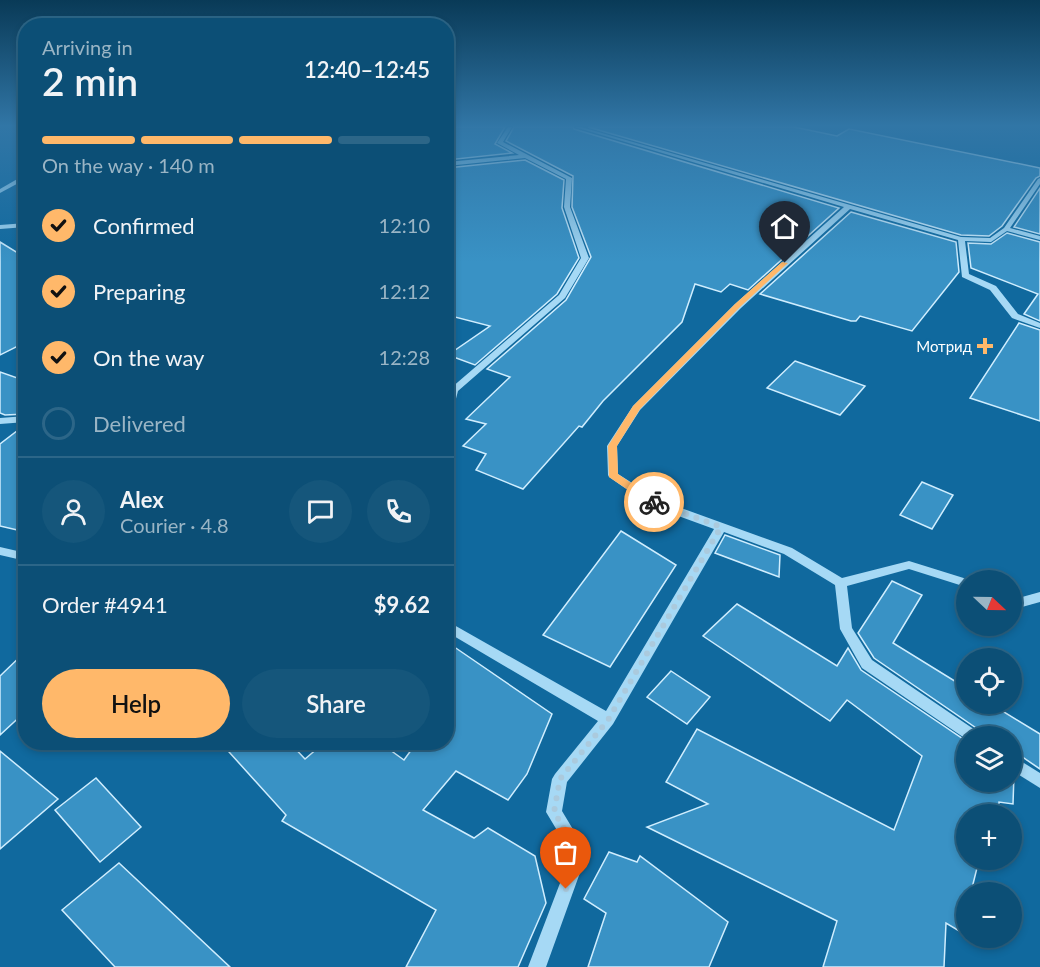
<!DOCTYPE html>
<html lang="en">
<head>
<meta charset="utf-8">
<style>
	body { margin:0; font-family:Lato,sans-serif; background:#15567b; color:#f1f3f6; height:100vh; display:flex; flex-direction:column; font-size:22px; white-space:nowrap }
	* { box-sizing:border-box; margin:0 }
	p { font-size:20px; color:#9ab5c5 }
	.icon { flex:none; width:33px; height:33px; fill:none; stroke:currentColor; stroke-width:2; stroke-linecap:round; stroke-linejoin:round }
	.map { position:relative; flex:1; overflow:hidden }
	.drawer { position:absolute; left:18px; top:18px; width:436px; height:732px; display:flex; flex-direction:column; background:#0c4f76; border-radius:24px; box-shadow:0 3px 9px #0003,0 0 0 2px #2c6688 }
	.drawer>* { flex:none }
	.needle { width:39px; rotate:112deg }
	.tools { position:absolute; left:956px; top:570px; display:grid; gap:12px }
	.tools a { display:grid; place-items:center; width:66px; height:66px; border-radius:50%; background:#0c4f76; box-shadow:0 3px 9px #0003,0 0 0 2px #2c6688; font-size:30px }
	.pin { position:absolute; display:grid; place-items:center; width:51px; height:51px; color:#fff; margin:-62px -26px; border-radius:50% 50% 50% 0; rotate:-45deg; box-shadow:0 0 6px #0007 }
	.pin .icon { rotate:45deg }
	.courier { position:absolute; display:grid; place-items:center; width:60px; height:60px; margin:-30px; border:4px solid #ffb86a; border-radius:50%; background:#fff; color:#222; box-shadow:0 2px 8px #0007 }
	.overview em { font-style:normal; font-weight:600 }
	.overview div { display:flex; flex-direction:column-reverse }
	.overview { display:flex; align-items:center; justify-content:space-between; height:102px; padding:0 24px }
	h1 { font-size:39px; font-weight:600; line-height:45px }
	.bar { display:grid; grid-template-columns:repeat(4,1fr); gap:9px 6px; align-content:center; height:72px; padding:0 24px }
	.bar i { height:8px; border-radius:4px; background:#2c6688 }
	.bar .on { background:#ffb86a }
	.bar p { grid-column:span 4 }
	.line { display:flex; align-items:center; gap:15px; padding:0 24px; border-top:2px solid #2c6688 }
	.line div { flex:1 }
	.round { display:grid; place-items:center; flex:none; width:63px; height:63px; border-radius:32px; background:#15567b }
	ol { padding:0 24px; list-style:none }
	li { display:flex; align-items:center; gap:18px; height:66px }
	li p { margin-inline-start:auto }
	li .icon { padding:6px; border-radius:50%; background:#ffb86a; color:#111; stroke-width:4 }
	li:last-child { color:#9ab5c5 }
	li i { width:33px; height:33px; border:3px solid #2c6688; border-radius:50% }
	.primary-button { display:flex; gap:12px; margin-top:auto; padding:12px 24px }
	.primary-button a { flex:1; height:69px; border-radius:36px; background:#ffb86a; color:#111; font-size:24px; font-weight:600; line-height:69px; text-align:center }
	.primary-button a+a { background:#15567b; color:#f1f3f6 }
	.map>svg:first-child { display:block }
	.building { fill:#3992c5; stroke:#cfedfe; stroke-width:1.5 }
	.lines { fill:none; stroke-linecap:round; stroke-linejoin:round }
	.minor { fill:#a6d9f5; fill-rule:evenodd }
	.route { fill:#ffb86a }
	.done { stroke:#abcadd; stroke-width:6; stroke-dasharray:0 10.8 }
	.poi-dot { fill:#ffb86a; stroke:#10699e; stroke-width:2 }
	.labels { text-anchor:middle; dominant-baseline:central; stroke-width:4.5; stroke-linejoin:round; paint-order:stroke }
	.far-poi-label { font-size:15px; fill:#fff; stroke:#10699e; text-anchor:end }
</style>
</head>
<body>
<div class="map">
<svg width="1040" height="967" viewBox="0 0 1040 967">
	<rect width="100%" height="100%" fill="#10699e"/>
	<g class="building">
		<polygon points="447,127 505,127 495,144 512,153 447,160"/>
		<polygon points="514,127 573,127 574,129 839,208 748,290 730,284 721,292 695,284 682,322 603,401 582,427 579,426 523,489 476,470 486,454 463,446 486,424 466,419 510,377 487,369 566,300 591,257 572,207 573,176 506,141"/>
		<polygon points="588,127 794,127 837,136 849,129 1040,168 1040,176 1036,178 1002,226 989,236 961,235"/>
		<polygon points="525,160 564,180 562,208 579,258 557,294 475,365 448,355 490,326 447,315 447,168"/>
		<polygon points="1040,188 1040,234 1014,227"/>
		<polygon points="851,212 956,242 959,272 912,331 860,316 856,321 851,321 760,294"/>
		<polygon points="1007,233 1040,242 1040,321 1024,314 1038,294 971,268 968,243 991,244"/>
		<polygon points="0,242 26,258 26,342 0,355"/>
		<polygon points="1019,323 1040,330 1040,421 970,398"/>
		<polygon points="795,361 865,386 840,415 767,388"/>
		<polygon points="0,372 26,381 26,414 5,415 0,413"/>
		<polygon points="26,424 26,532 0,526 0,444"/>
		<polygon points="922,482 953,495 932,529 900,515"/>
		<polygon points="621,531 676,565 610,667 543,635"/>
		<polygon points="725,535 780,555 779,577 715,553"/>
		<polygon points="892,581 922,595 893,643 966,688 966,704 991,704 1040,734 1040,769 1015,752 1014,755 1011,753 1011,736 982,736 979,730 874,658 858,633"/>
		<polygon points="737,604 837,666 848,648 861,670 966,741 966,782 1011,782 1011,773 1014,774 1013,804 999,802 998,814 966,814 966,860 979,860 971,892 966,892 966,912 961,932 946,923 944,967 823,967 837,921 647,827 708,804 666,782 697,729 894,830 922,756 847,700 830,721 703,636"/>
		<polygon points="447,642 552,714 527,774 508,800 456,771 423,810 474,838 488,828 535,856 546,903 518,967 406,967 436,910 282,821 286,815 220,742 289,742 305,759 325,742 379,742 404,760 417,742 447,742"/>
		<polygon points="26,651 26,711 0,735 0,676"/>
		<polygon points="671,671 710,697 687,724 647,697"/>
		<polygon points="0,751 58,799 0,849"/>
		<polygon points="96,778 141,827 100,862 55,810"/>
		<polygon points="609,852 637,862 640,856 728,922 709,967 588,967 606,913 584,899"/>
		<polygon points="119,863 230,967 115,967 62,910"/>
	</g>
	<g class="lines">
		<g class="minor">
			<polygon points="508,127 512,127 503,142 572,178 570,207 589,258 565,298 458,391 452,414 447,417 447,398 451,388 559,295 581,258 564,207 566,179 525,158 447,166 447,162 519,155 497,143"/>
			<polygon points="575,127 581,127 961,237 990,238 1004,228 1038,179 1040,178 1040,184 1010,228 1040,236 1040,240 1007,231 991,242 965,241 969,274 996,286 1018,314 1040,323 1040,328 1012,318 990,290 962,277 958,240 850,209 741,308 640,410 617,446 618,474 659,500 792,548 842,578 909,561 970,580 966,580 966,587 909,569 847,586 852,628 872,660 978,732 980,736 966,736 966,739 862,668 840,629 835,585 784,554 724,532 613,724 567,782 562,811 583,846 581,870 546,967 528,967 565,870 567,847 546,812 552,779 555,774 598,721 447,632 447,621 606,711 714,529 651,506 609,477 608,475 607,446 633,406 735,304 844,207"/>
			<polygon points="26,174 26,179 0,193 0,189"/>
			<polygon points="26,223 26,227 0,229 0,225"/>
			<polygon points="26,416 26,422 0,424 0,418"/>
			<polygon points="0,547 26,553 26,561 0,555"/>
			<polygon points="1040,592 1040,602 1022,607 1011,603 1011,593 1022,597"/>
			<polygon points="1011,755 1040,773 1040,788 1011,770"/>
		</g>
	</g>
	<linearGradient id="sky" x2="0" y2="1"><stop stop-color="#093a57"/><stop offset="0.48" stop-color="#3176a6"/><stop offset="1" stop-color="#3176a6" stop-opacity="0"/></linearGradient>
	<rect width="1040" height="262" fill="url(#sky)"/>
	<polygon class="route" points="782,262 788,263 740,307 640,409 617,446 618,474 659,502 657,505 650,505 609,477 608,446 633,406 735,304"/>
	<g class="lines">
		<path class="done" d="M 566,889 C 581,849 575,847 554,812 L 560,779 L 608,720 L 721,527 L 654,502"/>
	</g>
	<path class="poi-dot" d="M982 337h6v6h6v6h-6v6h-6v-6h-6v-6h6z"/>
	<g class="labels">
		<g class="far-poi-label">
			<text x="972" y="346">Мотрид</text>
		</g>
	</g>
</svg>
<div class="tools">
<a><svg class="needle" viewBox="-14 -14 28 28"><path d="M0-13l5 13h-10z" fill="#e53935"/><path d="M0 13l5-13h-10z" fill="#9ab5c5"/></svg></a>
<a><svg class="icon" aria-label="locate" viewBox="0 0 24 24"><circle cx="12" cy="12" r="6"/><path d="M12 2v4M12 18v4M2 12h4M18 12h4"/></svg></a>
<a><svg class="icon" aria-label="layers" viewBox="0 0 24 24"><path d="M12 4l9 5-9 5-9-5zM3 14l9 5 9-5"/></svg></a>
<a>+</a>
<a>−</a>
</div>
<div class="pin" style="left:566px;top:889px;background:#ea580c"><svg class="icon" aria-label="bag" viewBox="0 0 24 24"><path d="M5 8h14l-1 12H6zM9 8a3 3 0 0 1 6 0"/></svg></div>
<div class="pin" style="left:785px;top:263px;background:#1f2937"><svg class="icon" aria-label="home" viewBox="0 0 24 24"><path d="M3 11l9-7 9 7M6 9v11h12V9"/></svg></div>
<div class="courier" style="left:654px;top:502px"><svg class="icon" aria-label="bike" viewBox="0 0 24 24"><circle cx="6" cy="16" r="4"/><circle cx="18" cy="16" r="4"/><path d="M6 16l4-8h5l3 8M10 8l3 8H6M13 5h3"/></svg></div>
<section class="drawer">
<div class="overview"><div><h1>2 min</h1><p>Arriving in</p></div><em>12:40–12:45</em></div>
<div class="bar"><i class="on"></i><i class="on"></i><i class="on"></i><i></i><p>On the way · 140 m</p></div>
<ol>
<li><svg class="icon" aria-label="check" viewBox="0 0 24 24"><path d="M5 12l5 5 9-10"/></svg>Confirmed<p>12:10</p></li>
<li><svg class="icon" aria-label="check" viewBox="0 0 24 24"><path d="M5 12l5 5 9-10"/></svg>Preparing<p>12:12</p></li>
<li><svg class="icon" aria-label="check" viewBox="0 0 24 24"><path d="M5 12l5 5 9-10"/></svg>On the way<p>12:28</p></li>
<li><i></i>Delivered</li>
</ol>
<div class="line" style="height:108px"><a class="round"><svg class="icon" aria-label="person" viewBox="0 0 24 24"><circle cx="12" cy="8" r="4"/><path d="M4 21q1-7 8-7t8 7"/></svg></a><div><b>Alex</b><p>Courier · 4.8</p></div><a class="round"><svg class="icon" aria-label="chat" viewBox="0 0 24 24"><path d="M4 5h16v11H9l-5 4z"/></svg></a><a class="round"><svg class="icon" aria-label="phone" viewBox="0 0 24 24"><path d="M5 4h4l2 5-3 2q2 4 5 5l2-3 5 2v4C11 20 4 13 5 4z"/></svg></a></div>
<div class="line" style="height:78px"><div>Order #4941</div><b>$9.62</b></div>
<div class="primary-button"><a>Help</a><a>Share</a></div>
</section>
</div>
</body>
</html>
